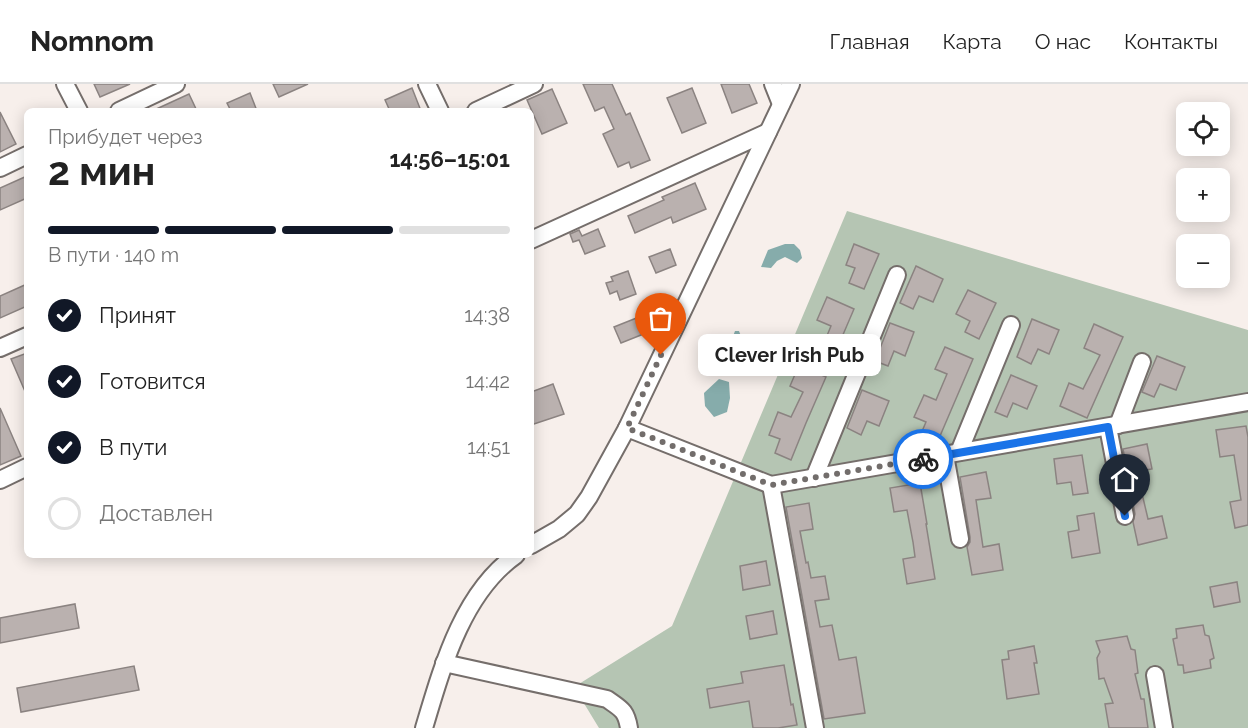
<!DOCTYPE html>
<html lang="ru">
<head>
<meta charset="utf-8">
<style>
	body { margin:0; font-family:Raleway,sans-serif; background:#f2f2f2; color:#222; height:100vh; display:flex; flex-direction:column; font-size:22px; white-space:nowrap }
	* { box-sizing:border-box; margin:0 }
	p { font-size:20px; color:#767676 }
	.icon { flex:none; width:33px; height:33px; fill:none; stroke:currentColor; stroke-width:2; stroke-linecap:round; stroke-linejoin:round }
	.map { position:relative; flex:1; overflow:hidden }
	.panel { position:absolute; left:24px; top:24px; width:510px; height:450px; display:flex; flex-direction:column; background:#fff; border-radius:9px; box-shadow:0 3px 15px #0003 }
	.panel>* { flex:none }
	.controls { position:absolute; left:1176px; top:18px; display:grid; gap:12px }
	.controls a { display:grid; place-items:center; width:54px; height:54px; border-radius:9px; background:#fff; box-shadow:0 3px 15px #0003; font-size:30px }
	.pin { position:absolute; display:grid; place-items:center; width:51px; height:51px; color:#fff; margin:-62px -26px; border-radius:50% 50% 50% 0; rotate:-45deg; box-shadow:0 0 6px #0007 }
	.pin .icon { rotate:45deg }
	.courier { position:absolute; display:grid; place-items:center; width:60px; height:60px; margin:-30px; border:4px solid #1a73e8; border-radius:50%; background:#fff; color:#222; box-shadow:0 2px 8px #0007 }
	.bubble { position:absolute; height:42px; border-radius:9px; background:#fff; box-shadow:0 3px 15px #0003; font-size:20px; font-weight:700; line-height:42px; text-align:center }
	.head em { font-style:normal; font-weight:700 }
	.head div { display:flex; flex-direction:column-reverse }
	.head { display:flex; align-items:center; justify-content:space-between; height:102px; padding:0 24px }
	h1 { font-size:39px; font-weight:700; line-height:45px }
	.bar { display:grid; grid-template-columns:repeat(4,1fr); gap:9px 6px; align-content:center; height:72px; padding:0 24px }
	.bar i { height:8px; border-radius:4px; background:#e0e0e0 }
	.bar .active { background:#111827 }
	.bar p { grid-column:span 4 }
	ol { padding:0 24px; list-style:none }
	li { display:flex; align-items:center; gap:18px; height:66px }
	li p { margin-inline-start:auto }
	li .icon { padding:6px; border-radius:50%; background:#111827; color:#fff; stroke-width:4 }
	li:last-child { color:#767676 }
	li i { width:33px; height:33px; border:3px solid #e0e0e0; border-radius:50% }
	header { display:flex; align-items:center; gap:36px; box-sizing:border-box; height:84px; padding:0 30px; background:#fff; border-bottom:2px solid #e0e0e0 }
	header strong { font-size:28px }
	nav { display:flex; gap:33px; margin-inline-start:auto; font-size:21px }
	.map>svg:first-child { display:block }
	.green { fill:#b5c5b3 }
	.water { fill:#86acab }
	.building { fill:#bab1af; stroke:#8b8381; stroke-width:1.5 }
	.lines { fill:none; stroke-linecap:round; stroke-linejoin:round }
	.minor-casing { stroke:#756e6b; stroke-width:20 }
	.minor { stroke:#fff; stroke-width:16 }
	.done { stroke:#726d6b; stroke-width:6; stroke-dasharray:0 10.8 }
	.route { stroke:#1a73e8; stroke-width:8 }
</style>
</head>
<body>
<header>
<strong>Nomnom</strong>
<nav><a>Главная</a><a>Карта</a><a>О нас</a><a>Контакты</a></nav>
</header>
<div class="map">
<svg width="1248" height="644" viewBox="0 0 1248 644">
	<rect width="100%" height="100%" fill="#f7efeb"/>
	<polygon class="green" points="847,127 1248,246 1248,644 599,644 574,603 672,542"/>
	<g class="water">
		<polygon points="785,160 794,160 800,166 802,174 797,179 785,173 777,177 771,184 761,183 768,166"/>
		<path d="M 735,247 L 739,247 C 747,266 743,274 729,289 L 719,287 C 719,272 723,274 729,263 C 731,258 733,252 735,247 Z"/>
		<polygon points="719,295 729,298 730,314 727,328 714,333 705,322 704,309"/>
	</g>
	<g class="building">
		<polygon points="94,0 130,0 100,13"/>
		<polygon points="273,0 308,0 279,13"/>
		<polygon points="583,0 612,0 626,31 630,29 650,76 631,84 629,78 618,83 603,50 614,45 604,23 595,27"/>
		<polygon points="721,0 749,0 757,19 732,29"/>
		<polygon points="412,4 421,27 390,27 385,16"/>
		<polygon points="692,4 706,39 682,49 667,14"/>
		<polygon points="552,5 567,39 542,50 527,16"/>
		<polygon points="250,9 257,27 231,27 227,19"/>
		<polygon points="189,10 197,27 152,27"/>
		<polygon points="0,28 16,60 0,68"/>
		<polygon points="27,92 27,114 0,126 0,104"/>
		<polygon points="695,99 706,125 673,139 671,133 635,149 628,132 664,116 662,113"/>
		<polygon points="598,145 605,162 585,170 579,156 573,158 570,150 579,146 582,152"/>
		<polygon points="854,160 879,170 864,205 849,199 855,184 846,181"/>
		<polygon points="670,165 676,181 656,189 649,173"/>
		<polygon points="916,182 943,195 933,218 919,212 913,225 900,219"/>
		<polygon points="628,187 636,210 620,216 617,207 610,210 606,199 613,197 611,193"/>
		<polygon points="27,200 27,222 0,234 0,212"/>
		<polygon points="968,206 996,219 979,255 965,248 970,237 956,230"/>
		<polygon points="827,213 854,225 839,260 826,254 831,242 817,236"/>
		<polygon points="639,233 646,249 621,259 614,243"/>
		<polygon points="1032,235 1059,246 1049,270 1038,265 1031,280 1017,273"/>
		<polygon points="890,239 914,248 905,272 894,267 888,282 875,277"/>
		<polygon points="1094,240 1123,253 1087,334 1060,322 1069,299 1083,305 1100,271 1084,264"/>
		<polygon points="945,263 973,275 937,359 920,352 926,338 914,333 924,311 936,316 947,290 935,285"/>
		<polygon points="27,269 27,312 11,275"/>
		<polygon points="1157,272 1185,283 1176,306 1160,300 1154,313 1142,308"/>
		<polygon points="799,281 826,293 806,339 791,376 775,369 780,355 769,351 778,328 791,333 803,308 790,302"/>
		<polygon points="1011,291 1037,302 1027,325 1013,319 1007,333 995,328"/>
		<polygon points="553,300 564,330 531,341 531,308"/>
		<polygon points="862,306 889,317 879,342 867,337 861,351 847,344"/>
		<polygon points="0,324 21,372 0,381"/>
		<polygon points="1246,342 1248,353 1248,441 1235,444 1230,418 1241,416 1234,371 1220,373 1216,346"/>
		<polygon points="1147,360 1152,385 1139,387 1142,401 1140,401 1148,435 1162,432 1167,454 1138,461 1133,438 1135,430 1123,365"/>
		<polygon points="1082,371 1088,409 1073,411 1071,398 1057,400 1054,375"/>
		<polygon points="986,388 991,414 976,416 983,463 999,460 1003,486 972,491 967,463 970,458 970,453 960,393"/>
		<polygon points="920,399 927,440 926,440 935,495 907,500 903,475 915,473 913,458 907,426 894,428 890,404"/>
		<polygon points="809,419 813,445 800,447 806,479 808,478 811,494 825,492 829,515 815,517 820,543 832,541 839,576 856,573 865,629 824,635 786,423"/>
		<polygon points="1094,429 1100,469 1072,474 1068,448 1079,446 1077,432"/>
		<polygon points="766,477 770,501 743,506 740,482"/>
		<polygon points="1237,498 1240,518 1214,523 1210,503"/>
		<polygon points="75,520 79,544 0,559 0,534"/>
		<polygon points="773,527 777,550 750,555 746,532"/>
		<polygon points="1203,541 1205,551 1209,552 1214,574 1210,576 1211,584 1184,589 1183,581 1178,581 1173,555 1177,554 1176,545"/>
		<polygon points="1127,552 1131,565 1135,566 1138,589 1135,590 1141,615 1144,615 1148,644 1109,644 1105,620 1113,619 1104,594 1099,595 1097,574 1100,568 1096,557"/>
		<polygon points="1034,562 1037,579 1034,579 1039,610 1007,615 1002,576 1009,575 1008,567"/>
		<polygon points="784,581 791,621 793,620 797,641 778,644 753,644 749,617 710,624 707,605 743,599 741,588"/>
		<polygon points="134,582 139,606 21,628 17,604"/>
	</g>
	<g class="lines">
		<g class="minor-casing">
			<g id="minor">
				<polyline points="65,0 79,27"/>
				<polyline points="427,0 440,27"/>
				<polyline points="773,0 781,20"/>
				<polyline points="119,27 176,0"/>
				<polyline points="476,27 534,0"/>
				<polyline points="0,84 27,71"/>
				<polyline points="531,156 768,48"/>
				<polyline points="0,264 27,252"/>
				<polyline points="1118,341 1142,278"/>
				<polyline points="1108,343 1125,432"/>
				<polyline points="627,344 771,401 1248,318"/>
				<polyline points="959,368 1011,241"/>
				<polyline points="945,371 960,455"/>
				<polyline points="814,394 897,191"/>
				<polyline points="0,396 27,383"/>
				<polyline points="771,401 815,644"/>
				<polyline points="531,461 559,445 577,430 589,413 627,344 791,0"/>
				<path d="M 444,579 L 607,615 C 621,625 626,626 629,644"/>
				<polyline points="1155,591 1164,644"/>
				<path d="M 424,644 C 442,584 462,509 516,471"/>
			</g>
		</g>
		<use href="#minor" class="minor"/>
	</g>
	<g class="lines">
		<polyline class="done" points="661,271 627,344 771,401 923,375"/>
		<polyline class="route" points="923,375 1108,343 1125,432"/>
	</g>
</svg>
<div class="controls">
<a><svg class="icon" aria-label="locate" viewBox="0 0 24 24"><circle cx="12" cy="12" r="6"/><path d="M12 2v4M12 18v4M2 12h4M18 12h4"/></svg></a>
<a>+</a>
<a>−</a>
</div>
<div class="pin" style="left:661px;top:271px;background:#ea580c"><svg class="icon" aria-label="bag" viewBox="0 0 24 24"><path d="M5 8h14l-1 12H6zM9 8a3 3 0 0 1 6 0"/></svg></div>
<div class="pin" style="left:1125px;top:432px;background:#1f2937"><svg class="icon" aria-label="home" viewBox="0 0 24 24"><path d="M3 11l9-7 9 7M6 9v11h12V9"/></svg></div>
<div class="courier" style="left:923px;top:375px"><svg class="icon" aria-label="bike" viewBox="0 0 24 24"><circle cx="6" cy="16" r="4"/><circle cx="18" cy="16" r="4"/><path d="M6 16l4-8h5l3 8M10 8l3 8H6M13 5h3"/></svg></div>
<div class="bubble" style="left:698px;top:250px;width:183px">Clever Irish Pub</div>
<section class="panel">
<div class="head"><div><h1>2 мин</h1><p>Прибудет через</p></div><em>14:56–15:01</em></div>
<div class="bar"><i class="active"></i><i class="active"></i><i class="active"></i><i></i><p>В пути · 140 m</p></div>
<ol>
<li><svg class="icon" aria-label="check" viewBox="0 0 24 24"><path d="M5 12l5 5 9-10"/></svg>Принят<p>14:38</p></li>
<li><svg class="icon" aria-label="check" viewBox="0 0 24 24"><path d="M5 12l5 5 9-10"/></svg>Готовится<p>14:42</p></li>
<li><svg class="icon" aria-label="check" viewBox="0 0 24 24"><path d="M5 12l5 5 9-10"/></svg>В пути<p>14:51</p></li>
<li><i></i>Доставлен</li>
</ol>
</section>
</div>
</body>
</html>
